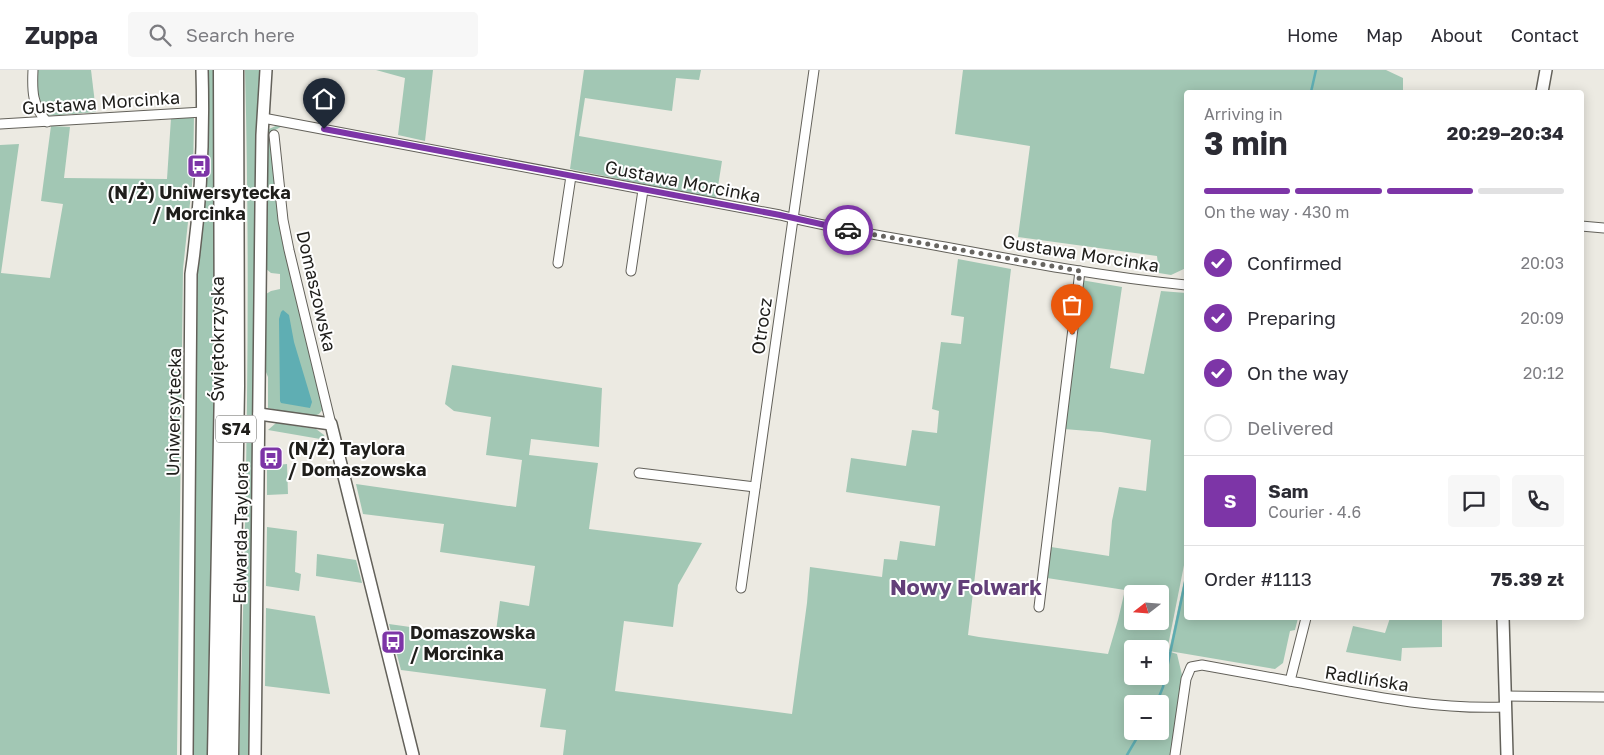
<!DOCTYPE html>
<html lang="en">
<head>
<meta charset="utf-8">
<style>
	body { margin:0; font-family:"Golos Text",sans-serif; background:#f7f7f7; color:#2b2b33; height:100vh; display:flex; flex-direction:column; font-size:19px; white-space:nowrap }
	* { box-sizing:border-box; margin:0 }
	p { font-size:16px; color:#7c7c81 }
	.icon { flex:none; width:28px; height:28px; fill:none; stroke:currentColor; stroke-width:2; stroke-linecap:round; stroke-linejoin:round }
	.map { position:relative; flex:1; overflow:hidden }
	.drawer { position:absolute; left:1184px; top:20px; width:400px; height:530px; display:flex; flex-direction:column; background:#fff; border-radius:5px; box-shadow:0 2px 12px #0003 }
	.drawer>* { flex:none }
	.needle { width:32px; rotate:253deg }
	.controls { position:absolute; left:1124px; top:515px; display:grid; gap:10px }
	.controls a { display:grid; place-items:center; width:45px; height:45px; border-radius:5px; background:#fff; box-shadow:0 2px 12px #0003; font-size:25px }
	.pin { position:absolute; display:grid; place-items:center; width:42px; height:42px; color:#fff; margin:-51px -21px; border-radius:50% 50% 50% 0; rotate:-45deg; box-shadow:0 0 5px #0007 }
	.pin .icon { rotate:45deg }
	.courier { position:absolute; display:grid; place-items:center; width:50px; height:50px; margin:-25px; border:4px solid #7d35a7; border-radius:50%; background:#fff; color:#222; box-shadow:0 1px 6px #0007 }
	.overview em { font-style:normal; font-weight:700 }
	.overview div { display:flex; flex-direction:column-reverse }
	.overview { display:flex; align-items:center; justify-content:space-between; height:85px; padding:0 20px }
	h1 { font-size:32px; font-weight:700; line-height:38px }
	.bar { display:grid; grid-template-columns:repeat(4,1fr); gap:8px 5px; align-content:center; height:60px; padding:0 20px }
	.bar i { height:6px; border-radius:4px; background:#e1e1e2 }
	.bar .on { background:#7d35a7 }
	.bar p { grid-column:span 4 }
	.line { display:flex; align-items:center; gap:12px; padding:0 20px; border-top:1px solid #e1e1e2 }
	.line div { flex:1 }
	.round { display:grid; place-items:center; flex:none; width:52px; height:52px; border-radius:5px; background:#f7f7f7 }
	ol { padding:0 20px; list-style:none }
	li { display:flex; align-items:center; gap:15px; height:55px }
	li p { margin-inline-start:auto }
	li .icon { padding:5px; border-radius:50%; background:#7d35a7; color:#fff; stroke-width:4 }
	li:last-child { color:#7c7c81 }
	li i { width:28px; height:28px; border:2px solid #e1e1e2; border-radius:50% }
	header { display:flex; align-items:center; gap:30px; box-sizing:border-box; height:70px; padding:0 25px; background:#fff; border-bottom:1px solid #e1e1e2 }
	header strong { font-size:24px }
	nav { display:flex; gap:28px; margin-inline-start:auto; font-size:18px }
	.search { width:350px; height:45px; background:#f7f7f7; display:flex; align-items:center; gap:12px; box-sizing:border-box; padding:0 18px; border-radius:5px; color:#7c7c81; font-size:19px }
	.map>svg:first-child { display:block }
	.green { fill:#a2c7b4; fill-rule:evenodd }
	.water { fill:#5faeb3 }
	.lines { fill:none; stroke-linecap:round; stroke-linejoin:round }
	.stream { stroke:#5faeb3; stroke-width:2.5 }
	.minor-casing { stroke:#63615a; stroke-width:11 }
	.tertiary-casing { stroke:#63615a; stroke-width:14 }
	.motorway-casing { stroke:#63615a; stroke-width:19 }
	.minor { stroke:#fff; stroke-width:9 }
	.tertiary { stroke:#fff; stroke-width:11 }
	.motorway { stroke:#fff; stroke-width:16 }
	.done { stroke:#676561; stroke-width:5; stroke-dasharray:0 9 }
	.route { stroke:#7d35a7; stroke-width:6 }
	.labels { text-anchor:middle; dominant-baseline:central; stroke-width:4; stroke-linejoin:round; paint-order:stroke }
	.shield { fill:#fff; stroke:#62625f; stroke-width:1 }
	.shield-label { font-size:16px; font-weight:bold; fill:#1f1e1b }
	.street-label { font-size:18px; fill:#1f1e1b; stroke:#fff }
	.poi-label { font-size:18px; font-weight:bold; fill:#1f1e1b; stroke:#fff; text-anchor:start }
	.district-label { font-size:22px; font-weight:bold; fill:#623f79; stroke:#fff }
</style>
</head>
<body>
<header>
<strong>Zuppa</strong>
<div class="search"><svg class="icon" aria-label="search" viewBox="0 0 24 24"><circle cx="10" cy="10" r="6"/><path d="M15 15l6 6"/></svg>Search here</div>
<nav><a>Home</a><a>Map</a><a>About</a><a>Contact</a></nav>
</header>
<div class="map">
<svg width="1604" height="685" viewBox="0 0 1604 685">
	<rect width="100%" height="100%" fill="#eceae2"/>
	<g class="green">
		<path d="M 37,0 L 91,0 L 96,42 L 47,46 C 37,31 37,17 37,0 Z"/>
		<path d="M 208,0 L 216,0 L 217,188 L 209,685 L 189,685 L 196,205 C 199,179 203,153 205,128 C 209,85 209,43 208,0 Z"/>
		<path d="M 245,0 L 262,0 L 250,685 L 239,685 C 246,457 251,228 245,0 Z"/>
		<polygon points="376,0 433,0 425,71 398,65 405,8"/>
		<polygon points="584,0 701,0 699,10 676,8 672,41 585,28 579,66 722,91 716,129 570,99"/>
		<polygon points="963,0 1386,0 1403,8 1403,22 1186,22 1186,198 1171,205 1159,203 1157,186 1018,167 1030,76 955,64"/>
		<polygon points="194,46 193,105 183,199 177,685 0,685 0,75 19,74 1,203 50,208 63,134 41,131 51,56 70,57 64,108 167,109 171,48"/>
		<polygon points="280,54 284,55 272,62 289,198 323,339 319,344 312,347 268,338 268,307 264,297 266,224 271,221 280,219 280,204 271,203 265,198 267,63 269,59"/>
		<path d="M 958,189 L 1011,199 L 968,565 L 979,567 L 1108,584 L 1118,550 L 1125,520 L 1047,508 L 1051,477 L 1109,486 L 1112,451 L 1119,417 L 1146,421 L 1151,370 L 1101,362 L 1064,359 L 1081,210 L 1122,217 L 1110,298 L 1144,304 L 1161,221 L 1186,223 L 1186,485 L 1167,581 L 1177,584 L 1182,605 L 1171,685 L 563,685 L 566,660 L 540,657 L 546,619 L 401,600 L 389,554 L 495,569 L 500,531 L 529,536 L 535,496 L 440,482 L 444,454 L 363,444 L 356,414 L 516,437 L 522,390 L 486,385 L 491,347 L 454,341 L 445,334 L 452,295 L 602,318 L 599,377 L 531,369 L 529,385 L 598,393 L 589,459 L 702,473 L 678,515 L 673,557 L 624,551 L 615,621 L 792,644 L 807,533 L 810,497 L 882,507 L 884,489 L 897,490 L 900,471 L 935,476 L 940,436 L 846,422 L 851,388 L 906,396 L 912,360 L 937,363 L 939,341 L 932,339 L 941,272 L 961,274 L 964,247 L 951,245 ZM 1132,524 L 1160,524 L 1160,551 L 1132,551 ZM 1132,579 L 1160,579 L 1160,606 L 1132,606 ZM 1132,634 L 1160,634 L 1160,661 L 1132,661 Z"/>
		<polygon points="276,353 316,359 324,365 326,370 268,360"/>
		<polygon points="287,394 288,424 267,425 267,396"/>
		<polygon points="267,457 297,461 295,502 301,504 299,521 266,516"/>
		<polygon points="317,484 356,490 362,513 316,506"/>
		<polygon points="1186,501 1186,548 1298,548 1295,560 1290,561 1283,593 1275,599 1169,581"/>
		<polygon points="266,538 315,546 330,624 265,616"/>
		<polygon points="1390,548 1427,548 1428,550 1442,549 1442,577 1402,578 1401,591 1346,582 1353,556 1385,563"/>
	</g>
	<polygon class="water" points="283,240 289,245 294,272 312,332 310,338 281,333 280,331 279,249 281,242"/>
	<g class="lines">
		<g class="stream">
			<polyline points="1311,22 1316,0"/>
			<polyline points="1156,634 1163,617 1186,508"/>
			<polyline points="1127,685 1141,661"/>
		</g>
		<g class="minor-casing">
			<g id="minor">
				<path d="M 33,0 C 32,20 32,36 47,52"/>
				<path d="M 263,48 L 780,145 C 834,159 890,167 945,177 C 1025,192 1105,207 1186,215"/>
				<polyline points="0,54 203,42"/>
				<polyline points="274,65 283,150 289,180 331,354"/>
				<polyline points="1581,156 1604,158"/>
				<polyline points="558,193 571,106"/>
				<polyline points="631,201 643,120"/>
				<polyline points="639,403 755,417"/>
				<polyline points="741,518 814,0"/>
				<polyline points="1039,537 1080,201"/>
				<path d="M 1306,548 L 1290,611 C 1361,624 1433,640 1505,637"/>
				<polyline points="1505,626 1604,627"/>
				<polyline points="1175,685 1186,609 1191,597 1202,595 1290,611"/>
			</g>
		</g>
		<g class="tertiary-casing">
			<g id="tertiary">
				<polyline points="1542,22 1546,0"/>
				<polyline points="259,344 331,354 413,685"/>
				<polyline points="1503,548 1507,685"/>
				<path d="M 187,685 L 191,204 C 201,136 204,69 202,0"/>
				<polyline points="255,685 261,137 262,65 266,0"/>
			</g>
		</g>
		<g class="motorway-casing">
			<g id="motorway">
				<polyline points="216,685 223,315 222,0"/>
				<polyline points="230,685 236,316 235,0"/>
			</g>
		</g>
		<use href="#minor" class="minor"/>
		<use href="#tertiary" class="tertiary"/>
		<use href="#motorway" class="motorway"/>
	</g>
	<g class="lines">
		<polyline class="done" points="848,160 1080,201 1072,265"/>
		<polyline class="route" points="324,59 780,145 848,160"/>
	</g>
	<defs>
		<g id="bus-square" transform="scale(1.25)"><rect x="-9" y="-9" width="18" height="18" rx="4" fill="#7d35a7" stroke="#fff"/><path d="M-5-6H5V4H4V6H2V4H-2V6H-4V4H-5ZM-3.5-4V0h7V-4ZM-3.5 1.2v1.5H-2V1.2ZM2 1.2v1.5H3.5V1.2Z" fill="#fff"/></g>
	</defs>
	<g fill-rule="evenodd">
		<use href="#bus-square" x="199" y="96"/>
		<use href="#bus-square" x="271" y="388"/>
		<use href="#bus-square" x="393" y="572"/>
	</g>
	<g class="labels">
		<rect class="shield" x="216" y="345.5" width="40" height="27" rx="4"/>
		<g class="shield-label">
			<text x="236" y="359">S74</text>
		</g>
		<g class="street-label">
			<text transform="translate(101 32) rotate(-4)">Gustawa Morcinka</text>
			<text transform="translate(683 111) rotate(11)">Gustawa Morcinka</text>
			<text transform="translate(1081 183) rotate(9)">Gustawa Morcinka</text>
			<text transform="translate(317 221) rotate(77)">Domaszowska</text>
			<text transform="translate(761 256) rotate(-82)">Otrocz</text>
			<text transform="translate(217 269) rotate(-90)">Świętokrzyska</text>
			<text transform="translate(173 342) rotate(-89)">Uniwersytecka</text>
			<text transform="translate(240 463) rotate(-89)">Edwarda Taylora</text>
			<text transform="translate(1367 608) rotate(9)">Radlińska</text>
		</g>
		<g class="poi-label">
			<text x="199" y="122" text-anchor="middle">(N/Ż) Uniwersytecka<tspan x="199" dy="21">/ Morcinka</tspan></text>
			<text x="288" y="378">(N/Ż) Taylora<tspan x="288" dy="21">/ Domaszowska</tspan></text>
			<text x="410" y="562">Domaszowska<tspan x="410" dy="21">/ Morcinka</tspan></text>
		</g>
		<g class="district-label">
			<text x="966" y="516">Nowy Folwark</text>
		</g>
	</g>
</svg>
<div class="controls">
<a><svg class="needle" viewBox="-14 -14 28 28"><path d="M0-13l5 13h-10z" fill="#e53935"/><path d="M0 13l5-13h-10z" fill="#7c7c81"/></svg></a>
<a>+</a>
<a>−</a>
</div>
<div class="pin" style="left:1072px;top:265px;background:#ea580c"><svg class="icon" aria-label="bag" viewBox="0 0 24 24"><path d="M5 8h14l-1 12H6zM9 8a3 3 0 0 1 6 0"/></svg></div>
<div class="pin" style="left:324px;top:59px;background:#1f2937"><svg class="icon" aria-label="home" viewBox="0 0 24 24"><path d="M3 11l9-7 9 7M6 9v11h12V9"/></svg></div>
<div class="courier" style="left:848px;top:160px"><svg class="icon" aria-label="car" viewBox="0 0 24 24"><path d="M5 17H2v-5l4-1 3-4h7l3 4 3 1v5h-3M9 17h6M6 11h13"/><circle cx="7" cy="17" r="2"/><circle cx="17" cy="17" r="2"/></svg></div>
<section class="drawer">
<div class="overview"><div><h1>3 min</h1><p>Arriving in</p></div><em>20:29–20:34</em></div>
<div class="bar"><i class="on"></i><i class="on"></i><i class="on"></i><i></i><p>On the way · 430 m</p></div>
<ol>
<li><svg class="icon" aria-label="check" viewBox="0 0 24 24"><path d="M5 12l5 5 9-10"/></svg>Confirmed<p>20:03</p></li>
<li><svg class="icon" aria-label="check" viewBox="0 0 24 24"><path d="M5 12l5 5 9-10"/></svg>Preparing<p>20:09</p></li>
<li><svg class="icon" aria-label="check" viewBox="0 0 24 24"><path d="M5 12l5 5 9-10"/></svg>On the way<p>20:12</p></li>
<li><i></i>Delivered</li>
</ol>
<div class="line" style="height:90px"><b class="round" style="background:#7d35a7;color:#fff">S</b><div><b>Sam</b><p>Courier · 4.6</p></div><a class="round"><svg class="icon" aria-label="chat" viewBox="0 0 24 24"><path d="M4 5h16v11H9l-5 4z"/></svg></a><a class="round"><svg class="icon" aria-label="phone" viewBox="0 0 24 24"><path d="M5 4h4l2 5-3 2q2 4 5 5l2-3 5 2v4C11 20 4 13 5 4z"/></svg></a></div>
<div class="line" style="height:65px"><div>Order #1113</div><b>75.39 zł</b></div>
</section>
</div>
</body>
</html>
